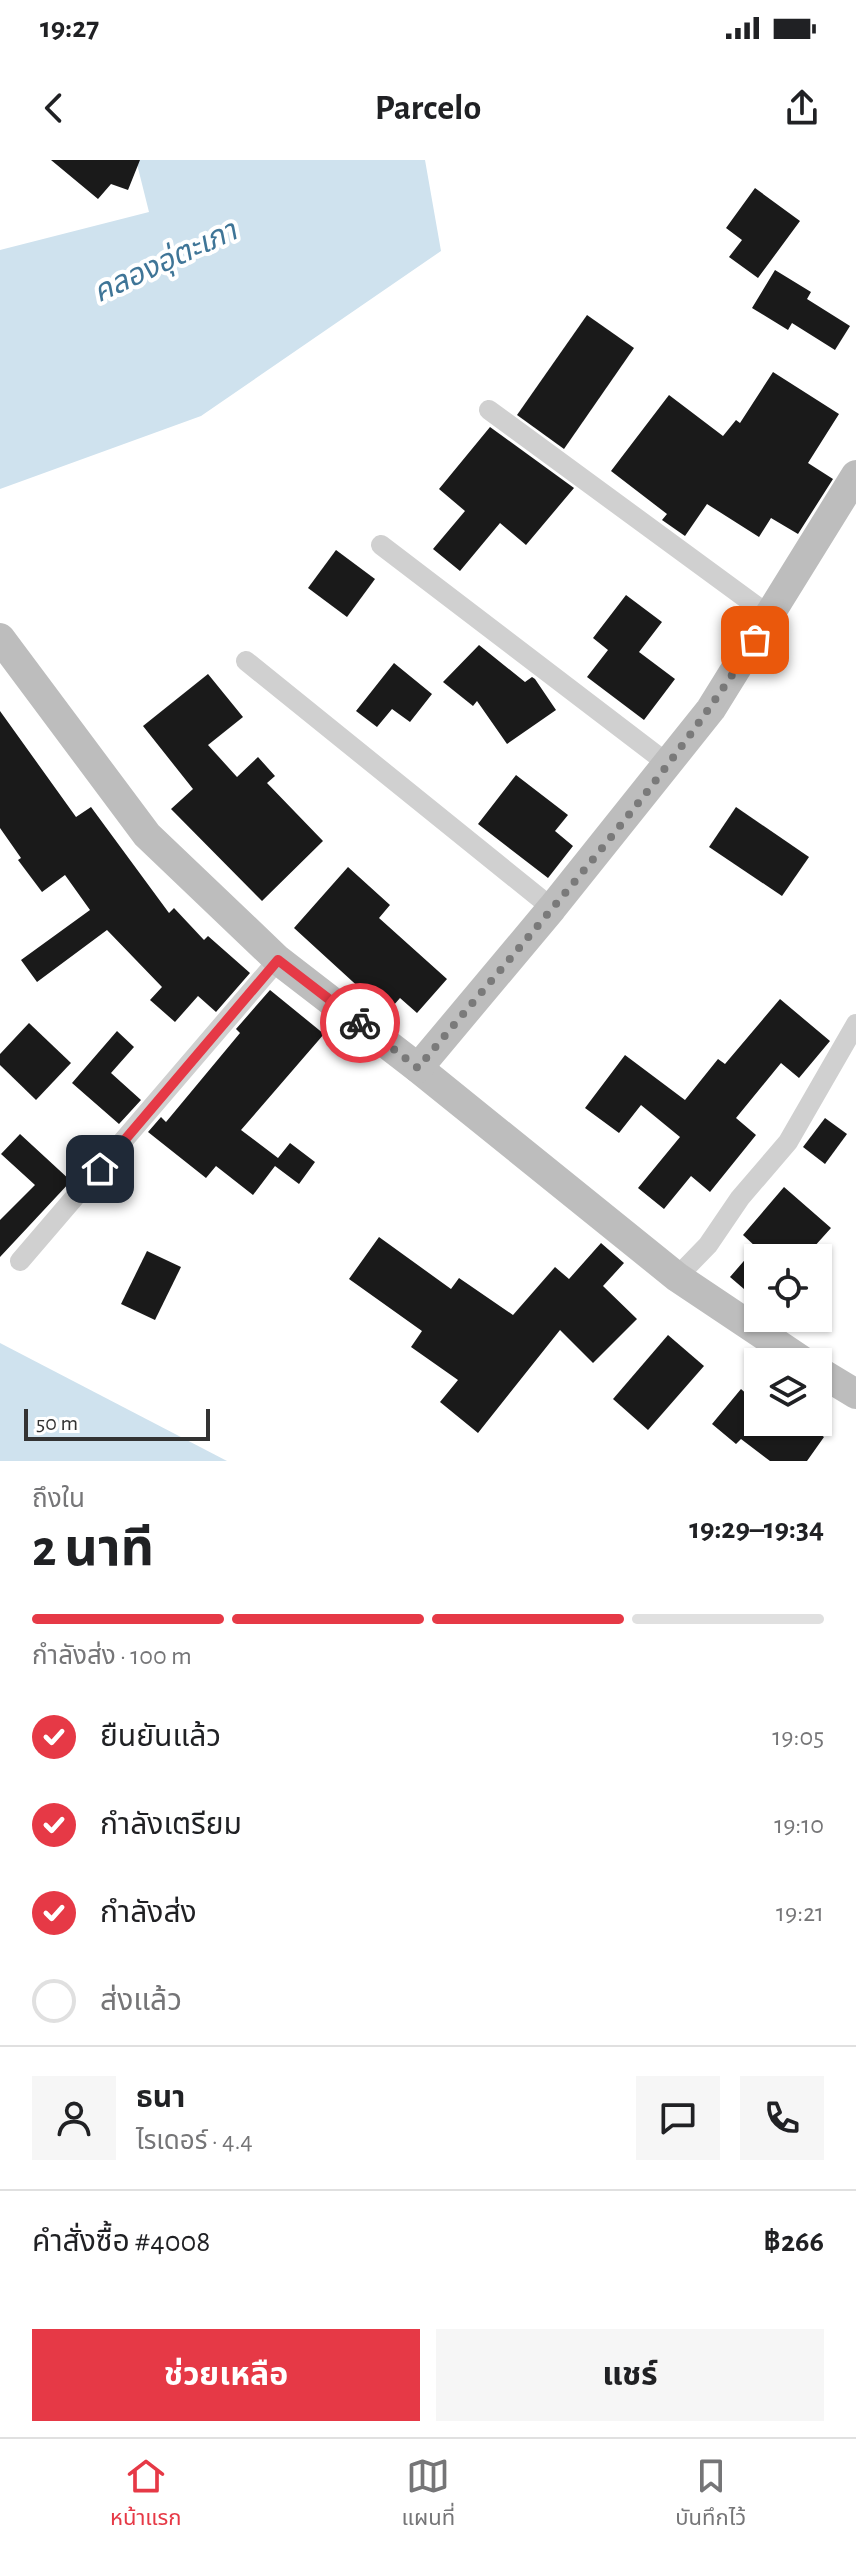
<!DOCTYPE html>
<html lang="th">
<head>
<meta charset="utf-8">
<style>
	body { margin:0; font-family:"Alegreya Sans","Noto Sans Thai",sans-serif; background:#f6f6f6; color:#202124; height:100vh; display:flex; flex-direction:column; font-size:30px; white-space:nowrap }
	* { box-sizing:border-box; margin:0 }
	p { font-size:26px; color:#757577 }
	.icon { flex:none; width:44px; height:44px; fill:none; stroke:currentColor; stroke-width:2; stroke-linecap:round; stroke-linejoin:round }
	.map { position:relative; height:1301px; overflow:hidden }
	.sheet { display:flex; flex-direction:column; background:#fff; flex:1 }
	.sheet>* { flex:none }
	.controls { position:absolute; left:744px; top:1084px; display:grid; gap:16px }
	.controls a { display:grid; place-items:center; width:88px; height:88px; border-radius:0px; background:#fff; box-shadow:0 2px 6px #0004; font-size:40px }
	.scale { position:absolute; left:24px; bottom:20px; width:186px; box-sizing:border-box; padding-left:8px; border:4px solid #333; border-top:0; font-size:22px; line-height:28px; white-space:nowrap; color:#333; -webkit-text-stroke:6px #fff; paint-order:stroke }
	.pin { position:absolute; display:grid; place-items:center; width:68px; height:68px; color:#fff; margin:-34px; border-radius:16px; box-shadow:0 4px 12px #0006 }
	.courier { position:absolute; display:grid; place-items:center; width:80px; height:80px; margin:-40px; border:6px solid #e63946; border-radius:50%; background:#fff; color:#222; box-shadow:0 2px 10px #0007 }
	.headline em { font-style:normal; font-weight:700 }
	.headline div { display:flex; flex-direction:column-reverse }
	.headline { display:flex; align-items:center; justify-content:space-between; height:136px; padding:0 32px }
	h1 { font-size:52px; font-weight:700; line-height:60px }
	.bar { display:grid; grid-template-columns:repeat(4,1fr); gap:12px 8px; align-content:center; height:96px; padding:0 32px }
	.bar i { height:10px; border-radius:6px; background:#e0e0e0 }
	.bar .on { background:#e63946 }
	.bar p { grid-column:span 4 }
	.line { display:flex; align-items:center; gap:20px; padding:0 32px; border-top:2px solid #e0e0e0 }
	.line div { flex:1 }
	.round { display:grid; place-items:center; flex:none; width:84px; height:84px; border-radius:0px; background:#f6f6f6 }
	ol { padding:0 32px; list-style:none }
	li { display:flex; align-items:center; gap:24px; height:88px }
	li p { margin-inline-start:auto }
	li .icon { padding:8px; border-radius:50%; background:#e63946; color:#fff; stroke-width:4 }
	li:last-child { color:#757577 }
	li i { width:44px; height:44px; border:4px solid #e0e0e0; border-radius:50% }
	.cta { display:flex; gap:16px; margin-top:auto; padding:16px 32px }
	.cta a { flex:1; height:92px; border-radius:0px; background:#e63946; color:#fff; font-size:32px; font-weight:700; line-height:92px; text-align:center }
	.cta a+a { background:#f6f6f6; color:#202124 }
	.status { display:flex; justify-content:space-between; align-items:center; height:56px; padding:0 40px; background:#fff; direction:ltr }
	.status svg { height:22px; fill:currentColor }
	header { display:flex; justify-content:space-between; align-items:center; height:104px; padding:0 32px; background:#fff; font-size:36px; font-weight:700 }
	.tab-bar { display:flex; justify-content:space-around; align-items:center; height:112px; border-top:2px solid #e0e0e0; background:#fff; font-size:22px; color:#757577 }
	.tab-bar a { display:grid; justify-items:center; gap:4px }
	.tab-bar .on { color:#e63946 }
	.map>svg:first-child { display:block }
	.water { fill:#cfe2ee }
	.building { fill:#1a1a1a }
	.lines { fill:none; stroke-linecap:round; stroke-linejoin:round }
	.street { stroke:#d0d0d0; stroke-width:20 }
	.secondary { stroke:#bdbdbd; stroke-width:30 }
	.done { stroke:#7a7a7a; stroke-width:8; stroke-dasharray:0 14.4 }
	.route { stroke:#e63946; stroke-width:10 }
	.labels { text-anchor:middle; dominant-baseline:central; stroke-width:8; stroke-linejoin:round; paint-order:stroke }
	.water-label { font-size:30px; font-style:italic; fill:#3f7597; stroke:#fff }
</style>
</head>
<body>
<div class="status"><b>19:27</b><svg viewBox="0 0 49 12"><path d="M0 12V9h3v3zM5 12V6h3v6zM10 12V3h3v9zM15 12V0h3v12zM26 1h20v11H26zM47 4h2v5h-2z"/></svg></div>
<header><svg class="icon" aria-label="back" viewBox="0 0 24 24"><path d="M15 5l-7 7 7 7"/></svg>Parcelo<svg class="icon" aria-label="share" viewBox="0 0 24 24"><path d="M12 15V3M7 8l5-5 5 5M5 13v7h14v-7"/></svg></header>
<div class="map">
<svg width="856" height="1301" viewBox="0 0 856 1301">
	<rect width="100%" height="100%" fill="#fff"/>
	<g class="water">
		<polygon points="136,0 425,0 441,91 201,256 0,329 0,90 149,52"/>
		<polygon points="0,1183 227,1301 0,1301"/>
	</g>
	<g class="building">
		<polygon points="51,0 140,0 128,30 111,24 98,39"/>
		<polygon points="755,28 800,61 758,118 729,97 742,80 726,68"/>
		<polygon points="775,110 811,132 807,139 850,166 835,190 792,163 788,170 752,148"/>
		<polygon points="587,155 634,188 564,289 517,255"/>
		<polygon points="773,212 839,254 808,303 833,319 798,374 771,358 759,377 707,344 685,376 662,360 667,354 611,311 669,235 723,276 736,260 740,263"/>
		<polygon points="490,267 574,328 526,385 500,363 460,411 433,389 465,351 439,329"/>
		<polygon points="336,390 375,419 347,457 308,428"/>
		<polygon points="626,435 662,462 639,492 675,519 644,560 587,517 608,490 593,478"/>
		<polygon points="479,485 525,522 532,517 535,519 556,550 507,584 477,541 473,546 443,522"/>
		<polygon points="394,503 432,534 410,562 392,549 377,567 356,551"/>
		<polygon points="208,514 243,557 208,585 237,617 258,597 275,616 267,623 323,681 262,741 171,649 193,629 143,566"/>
		<polygon points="0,551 76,657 91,647 169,753 174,748 204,780 208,776 250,813 216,852 198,836 175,862 150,840 162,827 107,770 37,822 21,800 90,750 65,715 42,732 18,700 21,698 0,668"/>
		<polygon points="516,615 568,655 555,671 573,686 548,718 478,664"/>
		<polygon points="736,647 809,697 782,736 709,687"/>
		<polygon points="348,707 390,745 379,758 447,819 417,853 400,838 387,853 294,768"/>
		<polygon points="270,830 324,874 241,970 278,998 290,983 315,1002 299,1024 275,1006 253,1035 216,1006 206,1018 148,972 161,957 166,962 240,873 236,869"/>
		<polygon points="780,839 830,881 799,918 781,903 736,958 756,975 710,1032 691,1016 664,1049 638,1028 680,977 641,945 619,973 585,948 625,895 685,940 718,899 725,904"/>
		<polygon points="29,863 71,903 36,940 0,905 0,894"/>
		<polygon points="117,871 134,887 111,913 141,940 119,964 72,923"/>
		<polygon points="825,958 847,974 825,1004 803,987"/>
		<polygon points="20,974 71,1021 0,1097 0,1060 35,1025 1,994"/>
		<polygon points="784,1027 831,1068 804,1098 758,1098 758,1141 730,1117 756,1087 743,1075"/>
		<polygon points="379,1077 451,1129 459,1118 513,1155 555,1107 569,1119 601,1083 624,1103 603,1126 637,1159 593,1203 560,1170 478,1273 440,1242 458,1220 411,1187 422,1171 349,1119"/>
		<polygon points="147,1091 181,1107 155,1160 121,1144"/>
		<polygon points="668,1175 704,1206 648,1270 613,1239"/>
		<polygon points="741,1229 758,1244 758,1262 804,1262 824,1277 807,1301 770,1301 741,1279 736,1284 712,1264"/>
	</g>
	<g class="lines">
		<g class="street">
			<polyline points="489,250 770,456"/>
			<polyline points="381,385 668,604"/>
			<polyline points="246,501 552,748"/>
			<polyline points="20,1101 278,800"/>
			<polyline points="677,1117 708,1085 740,1038 788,982 856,864"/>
		</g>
		<g class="secondary">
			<polyline points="0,478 147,675 278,800 418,908 677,1117 804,1202"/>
			<polyline points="418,908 552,748 711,549 856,315"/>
			<polyline points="818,1211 856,1234"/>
		</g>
	</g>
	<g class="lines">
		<path class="done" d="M 360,863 L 418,908 C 533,769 659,631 755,480"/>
		<polyline class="route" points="100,1009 278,800 360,863"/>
	</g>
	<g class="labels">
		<g class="water-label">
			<text transform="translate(165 102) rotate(-25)">คลองอุ่ตะเภา</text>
		</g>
	</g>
</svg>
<div class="controls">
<a><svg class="icon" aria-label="locate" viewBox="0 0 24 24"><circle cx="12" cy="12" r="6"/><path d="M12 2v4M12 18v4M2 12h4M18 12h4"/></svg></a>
<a><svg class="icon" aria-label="layers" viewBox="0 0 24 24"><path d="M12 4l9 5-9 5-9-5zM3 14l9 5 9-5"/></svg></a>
</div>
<div class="scale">50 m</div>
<div class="pin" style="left:755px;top:480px;background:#ea580c"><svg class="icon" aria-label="bag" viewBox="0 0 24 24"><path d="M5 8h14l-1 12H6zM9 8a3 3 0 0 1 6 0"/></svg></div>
<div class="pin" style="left:100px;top:1009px;background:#1f2937"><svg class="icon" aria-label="home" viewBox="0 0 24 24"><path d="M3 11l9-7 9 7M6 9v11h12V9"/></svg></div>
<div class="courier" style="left:360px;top:863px"><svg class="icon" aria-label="bike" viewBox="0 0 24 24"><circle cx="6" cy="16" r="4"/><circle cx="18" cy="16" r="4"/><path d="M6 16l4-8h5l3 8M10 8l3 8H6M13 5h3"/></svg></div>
</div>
<section class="sheet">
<div class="headline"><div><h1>2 นาที</h1><p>ถึงใน</p></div><em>19:29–19:34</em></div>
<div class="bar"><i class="on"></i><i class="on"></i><i class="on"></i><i></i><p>กำลังส่ง · 100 m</p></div>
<ol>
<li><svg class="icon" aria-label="check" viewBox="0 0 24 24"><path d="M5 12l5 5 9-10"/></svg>ยืนยันแล้ว<p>19:05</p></li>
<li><svg class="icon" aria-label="check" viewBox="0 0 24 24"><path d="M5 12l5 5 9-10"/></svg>กำลังเตรียม<p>19:10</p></li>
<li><svg class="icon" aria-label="check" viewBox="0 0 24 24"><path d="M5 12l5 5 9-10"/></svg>กำลังส่ง<p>19:21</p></li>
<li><i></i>ส่งแล้ว</li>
</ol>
<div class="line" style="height:144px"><a class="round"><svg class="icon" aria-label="person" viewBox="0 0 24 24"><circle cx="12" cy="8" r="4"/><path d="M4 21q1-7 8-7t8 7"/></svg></a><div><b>ธนา</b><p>ไรเดอร์ · 4.4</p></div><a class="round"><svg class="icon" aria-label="chat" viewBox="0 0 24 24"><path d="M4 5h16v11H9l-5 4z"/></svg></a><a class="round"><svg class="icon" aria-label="phone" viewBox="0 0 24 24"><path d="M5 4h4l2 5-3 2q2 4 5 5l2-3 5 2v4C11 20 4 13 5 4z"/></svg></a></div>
<div class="line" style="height:104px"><div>คำสั่งซื้อ #4008</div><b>฿266</b></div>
<div class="cta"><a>ช่วยเหลือ</a><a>แชร์</a></div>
</section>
<nav class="tab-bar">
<a class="on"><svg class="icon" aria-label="home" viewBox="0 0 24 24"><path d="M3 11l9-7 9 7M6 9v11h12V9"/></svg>หน้าแรก</a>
<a><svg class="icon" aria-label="map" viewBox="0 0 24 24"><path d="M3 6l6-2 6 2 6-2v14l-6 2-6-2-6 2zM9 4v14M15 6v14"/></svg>แผนที่</a>
<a><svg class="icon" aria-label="saved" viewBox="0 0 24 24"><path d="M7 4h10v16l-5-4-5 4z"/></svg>บันทึกไว้</a>
</nav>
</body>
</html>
